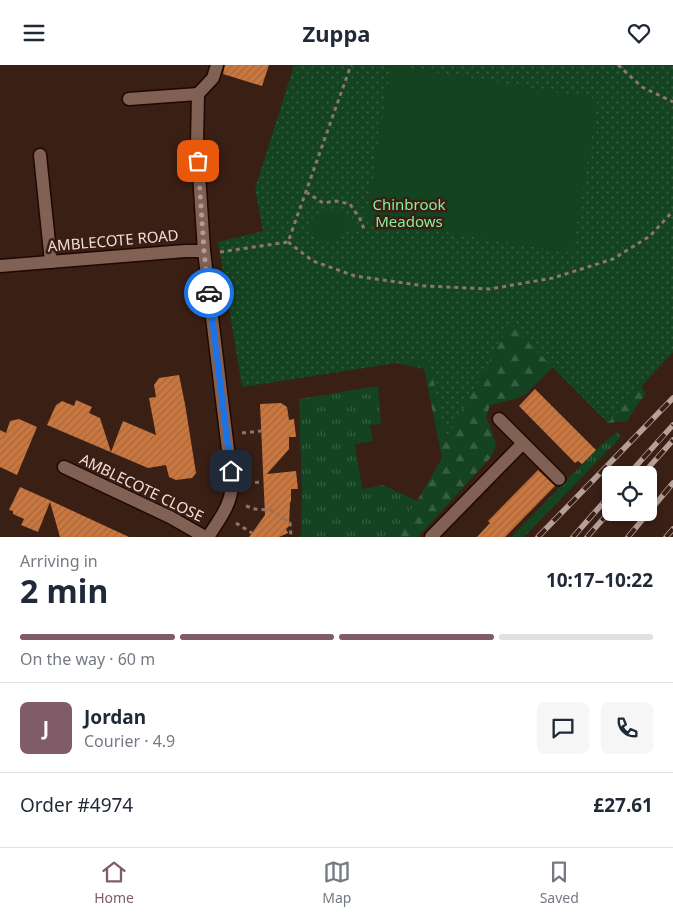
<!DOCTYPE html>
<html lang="en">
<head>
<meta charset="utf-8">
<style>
	body { margin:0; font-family:"Noto Sans",sans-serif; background:#f6f6f7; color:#1f2937; height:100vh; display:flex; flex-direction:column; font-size:19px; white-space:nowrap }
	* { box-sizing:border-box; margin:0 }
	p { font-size:16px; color:#747a83 }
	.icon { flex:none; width:28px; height:28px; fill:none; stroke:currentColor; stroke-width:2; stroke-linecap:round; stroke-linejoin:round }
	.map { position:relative; height:472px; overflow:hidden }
	.details { display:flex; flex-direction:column; background:#fff; flex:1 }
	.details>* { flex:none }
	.controls { position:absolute; left:602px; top:401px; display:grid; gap:10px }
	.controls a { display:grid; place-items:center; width:55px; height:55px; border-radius:8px; background:#fff; box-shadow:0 2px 8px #0003; font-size:25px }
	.pin { position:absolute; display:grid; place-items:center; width:42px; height:42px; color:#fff; margin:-21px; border-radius:10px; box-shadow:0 2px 8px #0006 }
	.courier { position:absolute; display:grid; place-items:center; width:50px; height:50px; margin:-25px; border:4px solid #1a73e8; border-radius:50%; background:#fff; color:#222; box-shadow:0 1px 6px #0007 }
	.overview em { font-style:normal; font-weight:700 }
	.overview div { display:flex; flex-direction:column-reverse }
	.overview { display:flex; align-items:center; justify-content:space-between; height:85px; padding:0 20px }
	h1 { font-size:32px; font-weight:700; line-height:38px }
	.bar { display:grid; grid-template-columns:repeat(4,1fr); gap:8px 5px; align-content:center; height:60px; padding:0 20px }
	.bar i { height:6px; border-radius:4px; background:#e0e1e3 }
	.bar .selected { background:#7f5c68 }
	.bar p { grid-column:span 4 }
	.line { display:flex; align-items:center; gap:12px; padding:0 20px; border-top:1px solid #e0e1e3 }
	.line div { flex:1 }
	.round { display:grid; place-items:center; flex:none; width:52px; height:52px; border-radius:8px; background:#f6f6f7 }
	header { display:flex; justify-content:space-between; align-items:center; height:65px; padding:0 20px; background:#fff; font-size:22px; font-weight:700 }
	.menu { display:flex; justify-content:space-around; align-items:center; height:70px; border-top:1px solid #e0e1e3; background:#fff; font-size:14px; color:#747a83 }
	.menu a { display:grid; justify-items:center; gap:2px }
	.menu .selected { color:#7f5c68 }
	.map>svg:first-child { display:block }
	.grass { fill:url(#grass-tufts) }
	.forest { fill:url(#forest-firs) }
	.park { fill:url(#park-dots) }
	.garden { fill:#144321 }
	.building { fill:url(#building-hatch) }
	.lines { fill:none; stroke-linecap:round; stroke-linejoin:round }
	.minor-casing { stroke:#200801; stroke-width:15 }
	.path { stroke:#8d756c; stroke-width:3; stroke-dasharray:4 4; stroke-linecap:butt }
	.minor { stroke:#826155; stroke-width:12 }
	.rail-casing { stroke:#b7a098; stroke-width:5.5 }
	.rail { stroke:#3a1f14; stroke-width:4; stroke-dasharray:11; stroke-linecap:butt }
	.done { stroke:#b29b93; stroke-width:5; stroke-dasharray:0 9 }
	.route { stroke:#1a73e8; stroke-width:6 }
	.labels { text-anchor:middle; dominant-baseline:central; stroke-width:5; stroke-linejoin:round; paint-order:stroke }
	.park-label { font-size:15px; fill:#83f29c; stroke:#3a1f14 }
	.street-label { font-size:15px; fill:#f2ded7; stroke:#3a1f14 }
</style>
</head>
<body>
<header><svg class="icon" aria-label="menu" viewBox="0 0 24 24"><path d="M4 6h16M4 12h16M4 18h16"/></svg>Zuppa<svg class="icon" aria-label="heart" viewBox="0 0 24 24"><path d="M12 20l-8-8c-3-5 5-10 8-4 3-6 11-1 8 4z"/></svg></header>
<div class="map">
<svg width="673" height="472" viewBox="0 0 673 472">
	<defs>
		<pattern id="grass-tufts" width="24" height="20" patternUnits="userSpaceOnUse" patternTransform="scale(1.25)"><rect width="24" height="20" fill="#144321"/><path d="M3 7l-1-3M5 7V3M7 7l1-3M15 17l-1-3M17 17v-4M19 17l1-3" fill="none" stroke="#375e40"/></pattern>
		<pattern id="forest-firs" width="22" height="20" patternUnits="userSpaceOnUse" patternTransform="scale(1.25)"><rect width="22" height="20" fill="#144321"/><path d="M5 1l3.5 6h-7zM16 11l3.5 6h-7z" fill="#375e40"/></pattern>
		<pattern id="park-dots" width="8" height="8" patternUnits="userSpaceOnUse" patternTransform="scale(1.25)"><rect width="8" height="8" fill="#144321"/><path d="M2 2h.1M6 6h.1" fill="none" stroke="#375e40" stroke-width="1.8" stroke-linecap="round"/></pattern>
		<pattern id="building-hatch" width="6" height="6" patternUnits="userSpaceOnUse" patternTransform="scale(1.25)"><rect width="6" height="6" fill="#ca773f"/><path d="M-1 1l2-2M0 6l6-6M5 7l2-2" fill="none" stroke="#a3673f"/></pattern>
	</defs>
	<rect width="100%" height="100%" fill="#3a1f14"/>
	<g class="grass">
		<polygon points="378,321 381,359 370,360 373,376 355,379 362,424 383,420 417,436 391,472 299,472 301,470 302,431 299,334"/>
		<polygon points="617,367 621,372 524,472 511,472 603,378"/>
	</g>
	<polygon class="forest" points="505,229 636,311 646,330 640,336 627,356 608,358 553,302 526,329 515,334 490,340 486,352 492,366 496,380 492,391 418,472 391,472 417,436 442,393 424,304 386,296"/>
	<polygon class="park" points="294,0 673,0 673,287 608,358 510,259 446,375 429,293 242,322 218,177 263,166 255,124"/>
	<g class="garden">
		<polygon points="391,0 598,34 572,188 366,154"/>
		<path d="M 323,146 C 339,145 353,149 356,165 L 352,166 L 345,163 C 340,168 337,174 330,177 C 316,181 302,162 313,152 C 315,149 320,148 323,146 Z"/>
	</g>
	<g class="building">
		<polygon points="225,0 269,0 262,21 223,9"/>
		<polygon points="179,310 185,339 196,408 192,413 176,415 169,412 166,400 148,403 47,360 56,340 62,336 74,341 76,335 92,342 89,348 100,353 111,387 123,356 156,370 149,333 156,332 154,320 159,313"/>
		<polygon points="535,324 596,385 582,399 578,396 575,398 519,341"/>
		<polygon points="281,338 287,342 289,355 294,354 296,372 289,372 289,384 267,409 296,406 298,424 291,424 291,436 290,438 289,461 286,464 288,468 279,472 249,472 265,450 260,339"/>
		<polygon points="19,354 37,362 17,410 0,402 0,365 6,368 10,356"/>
		<polygon points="538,405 555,421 505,472 477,472 490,458 488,456"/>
		<polygon points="20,422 47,434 129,472 60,472 50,437 38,467 21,460 24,454 13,449 13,446 9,445"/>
	</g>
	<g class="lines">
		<g class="minor-casing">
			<g id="minor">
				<polyline points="198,29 213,13 217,0"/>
				<polyline points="129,34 198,29 197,78 204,186"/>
				<polyline points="40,90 51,197"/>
				<path d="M 0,201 L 185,186 L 204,186 L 232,418 C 232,439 219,455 208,472"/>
				<polyline points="499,354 559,414"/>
				<polyline points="64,402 170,452 205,472"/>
				<polyline points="431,472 523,378"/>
			</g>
		</g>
		<g class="path">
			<polyline points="618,0 642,22 673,37"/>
			<polyline points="306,127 323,138 336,136 350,139 360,154 364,164"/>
			<polyline points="288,177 313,196 355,211 425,221 490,224 553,213 613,194 650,171 673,146"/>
			<polyline points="220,187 288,177 351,0"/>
			<polyline points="242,368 261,366"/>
			<polyline points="247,418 263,417"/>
			<polyline points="246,441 255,444 271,445 290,458 291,472"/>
			<polyline points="236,458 252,468"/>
		</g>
		<use href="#minor" class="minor"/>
		<g class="rail-casing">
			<g id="rail">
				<polyline points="628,410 673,360"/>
				<polyline points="642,410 673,375"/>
				<polyline points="649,447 673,418"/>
				<polyline points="538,472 673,333"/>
				<polyline points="573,472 611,429"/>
				<polyline points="587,472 611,445"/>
				<polyline points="628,472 648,448"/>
				<polyline points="666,472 673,464"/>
			</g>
		</g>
		<use href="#rail" class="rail"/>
	</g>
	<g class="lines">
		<polyline class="done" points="198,96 204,186 209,228"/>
		<polyline class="route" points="209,228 231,406"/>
	</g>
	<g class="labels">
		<g class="park-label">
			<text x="409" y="139">Chinbrook<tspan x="409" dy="17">Meadows</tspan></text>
		</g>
		<g class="street-label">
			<text transform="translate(113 175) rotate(-5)">AMBLECOTE ROAD</text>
			<text transform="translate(142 422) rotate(26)">AMBLECOTE CLOSE</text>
		</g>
	</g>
</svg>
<div class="controls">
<a><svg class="icon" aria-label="locate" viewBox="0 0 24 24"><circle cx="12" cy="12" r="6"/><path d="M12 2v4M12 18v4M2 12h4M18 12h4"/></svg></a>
</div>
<div class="pin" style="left:198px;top:96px;background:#ea580c"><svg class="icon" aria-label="bag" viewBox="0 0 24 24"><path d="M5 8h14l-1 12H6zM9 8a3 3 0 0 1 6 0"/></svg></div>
<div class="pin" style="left:231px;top:406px;background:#1f2937"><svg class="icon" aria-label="home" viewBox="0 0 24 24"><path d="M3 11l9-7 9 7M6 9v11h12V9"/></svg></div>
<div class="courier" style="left:209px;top:228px"><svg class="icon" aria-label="car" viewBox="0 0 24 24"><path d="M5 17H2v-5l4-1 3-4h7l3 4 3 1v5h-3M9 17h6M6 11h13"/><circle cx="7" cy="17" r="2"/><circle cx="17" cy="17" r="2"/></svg></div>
</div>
<section class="details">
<div class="overview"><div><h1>2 min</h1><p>Arriving in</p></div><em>10:17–10:22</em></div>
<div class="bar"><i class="selected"></i><i class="selected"></i><i class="selected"></i><i></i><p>On the way · 60 m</p></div>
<div class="line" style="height:90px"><b class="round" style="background:#7f5c68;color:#fff">J</b><div><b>Jordan</b><p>Courier · 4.9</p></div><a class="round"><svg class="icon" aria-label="chat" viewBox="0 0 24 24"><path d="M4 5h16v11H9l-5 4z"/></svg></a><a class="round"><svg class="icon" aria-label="phone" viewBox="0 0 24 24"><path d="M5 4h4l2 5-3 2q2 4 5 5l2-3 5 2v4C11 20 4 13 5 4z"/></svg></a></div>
<div class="line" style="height:65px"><div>Order #4974</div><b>£27.61</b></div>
</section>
<nav class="menu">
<a class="selected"><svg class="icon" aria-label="home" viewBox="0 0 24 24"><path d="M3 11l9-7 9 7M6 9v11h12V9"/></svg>Home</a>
<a><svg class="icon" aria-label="map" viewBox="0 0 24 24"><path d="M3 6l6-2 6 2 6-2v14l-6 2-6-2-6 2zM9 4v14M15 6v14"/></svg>Map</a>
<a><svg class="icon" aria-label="saved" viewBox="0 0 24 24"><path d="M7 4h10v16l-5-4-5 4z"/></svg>Saved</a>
</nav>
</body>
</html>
